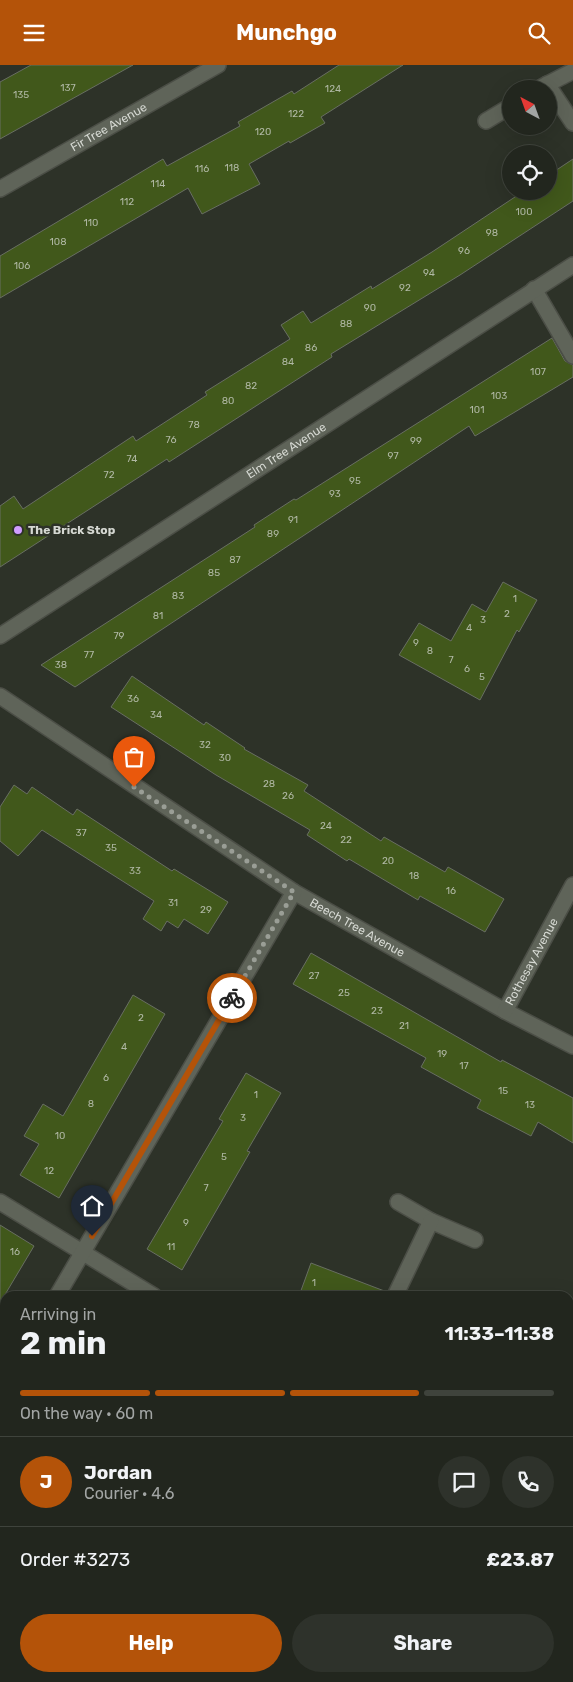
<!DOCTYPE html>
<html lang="en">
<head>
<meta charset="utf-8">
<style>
	body { margin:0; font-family:Rubik,sans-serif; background:#2e322b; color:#f1f3f6; height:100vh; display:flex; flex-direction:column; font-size:19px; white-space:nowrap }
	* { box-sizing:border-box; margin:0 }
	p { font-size:16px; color:#a2a5a4 }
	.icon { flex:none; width:28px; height:28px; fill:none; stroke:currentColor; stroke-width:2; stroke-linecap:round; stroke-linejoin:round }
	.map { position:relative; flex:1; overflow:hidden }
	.details { position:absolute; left:0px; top:1226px; width:574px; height:391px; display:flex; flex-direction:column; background:#22261e; border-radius:15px 15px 0 0; box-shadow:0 5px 20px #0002,0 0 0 1px #3f433c }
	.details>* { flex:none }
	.needle { width:32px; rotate:319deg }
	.fabs { position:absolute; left:502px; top:15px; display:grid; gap:10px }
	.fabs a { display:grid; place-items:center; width:55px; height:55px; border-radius:50%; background:#22261e; box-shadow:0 5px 20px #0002,0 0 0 1px #3f433c; font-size:25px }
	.pin { position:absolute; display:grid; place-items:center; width:42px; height:42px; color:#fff; margin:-51px -21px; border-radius:50% 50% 50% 0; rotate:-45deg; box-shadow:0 0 5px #0007 }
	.pin .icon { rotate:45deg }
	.courier { position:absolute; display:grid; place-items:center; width:50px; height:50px; margin:-25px; border:4px solid #b45309; border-radius:50%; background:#fff; color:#222; box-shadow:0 1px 6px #0007 }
	.headline em { font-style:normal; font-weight:700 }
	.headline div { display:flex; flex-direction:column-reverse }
	.headline { display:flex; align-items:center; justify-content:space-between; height:85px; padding:0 20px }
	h1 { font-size:32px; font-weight:700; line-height:38px }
	.bar { display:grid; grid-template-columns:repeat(4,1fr); gap:8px 5px; align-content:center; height:60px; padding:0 20px }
	.bar i { height:6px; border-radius:4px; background:#3f433c }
	.bar .on { background:#b45309 }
	.bar p { grid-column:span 4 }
	.line { display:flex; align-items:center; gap:12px; padding:0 20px; border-top:1px solid #3f433c }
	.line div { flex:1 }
	.round { display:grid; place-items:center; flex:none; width:52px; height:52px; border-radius:26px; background:#2e322b }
	.action { display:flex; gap:10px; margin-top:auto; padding:10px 20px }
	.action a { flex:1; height:58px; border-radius:30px; background:#b45309; color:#fff; font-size:20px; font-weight:700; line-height:58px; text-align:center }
	.action a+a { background:#2e322b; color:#f1f3f6 }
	header { display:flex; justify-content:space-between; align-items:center; height:65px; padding:0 20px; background:#b45309; color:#fff; font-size:22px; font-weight:700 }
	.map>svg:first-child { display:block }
	.building { fill:#41581b; stroke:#686e62 }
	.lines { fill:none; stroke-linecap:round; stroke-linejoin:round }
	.minor-casing { stroke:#4b4e46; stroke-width:18 }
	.minor { stroke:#5f6459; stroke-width:15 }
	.done { stroke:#9a9e96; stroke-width:5; stroke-dasharray:0 9 }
	.route { stroke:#b45309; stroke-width:6 }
	.poi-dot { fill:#d09dff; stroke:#2d3228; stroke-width:2 }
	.labels { text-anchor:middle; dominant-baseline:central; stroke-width:5; stroke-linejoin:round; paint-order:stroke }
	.number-label { font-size:10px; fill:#b0b8a4 }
	.street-label { font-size:12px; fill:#d5d8d2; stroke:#2d3228 }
	.poi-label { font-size:12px; font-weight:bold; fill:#d5d8d2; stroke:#2d3228; text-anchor:start }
</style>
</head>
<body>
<header><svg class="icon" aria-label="menu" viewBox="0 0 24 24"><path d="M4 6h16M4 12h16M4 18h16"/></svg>Munchgo<svg class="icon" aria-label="search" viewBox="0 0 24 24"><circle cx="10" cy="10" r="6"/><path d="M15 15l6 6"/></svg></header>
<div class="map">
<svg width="573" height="1617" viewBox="0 0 573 1617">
	<rect width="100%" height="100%" fill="#2d3228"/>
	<g class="building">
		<polygon points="31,0 133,0 0,74 0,17"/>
		<polygon points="339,0 403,0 321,52 325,58 290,78 289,76 249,99 260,119 202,149 188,123 0,233 0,191 163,94 167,101 240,61 238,57 292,26 294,29"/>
		<polygon points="573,94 573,136 460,210 331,289 332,292 169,397 167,394 0,502 0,441 14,431 23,444 133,371 136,376 207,330 205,327 290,274 281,260 303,246 311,258 371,221 372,224 432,187 524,126 549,126 549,110"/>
		<polygon points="552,273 565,296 573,300 573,312 475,371 469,361 75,622 41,600 255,462 254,460 294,434 296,435"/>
		<polygon points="503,517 537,535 519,567 517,565 480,635 399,590 419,558 451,576 472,539 486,547"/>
		<polygon points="132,611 204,660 206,657 245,683 244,684 308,720 304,726 381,776 384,772 445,807 448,802 504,834 485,867 420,831 418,835 349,794 347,796 307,770 310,765 216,710 111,642"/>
		<polygon points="14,720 27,729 32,722 73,750 77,744 172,806 174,804 228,837 208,869 184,854 178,863 167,856 161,866 143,854 154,836 42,765 18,791 0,776 0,742"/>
		<polygon points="311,888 501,997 502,995 573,1033 573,1078 538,1057 531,1071 477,1043 481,1035 421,1002 426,993 293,919"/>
		<polygon points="133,930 165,949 59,1133 20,1110 39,1079 24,1071 43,1039 63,1051"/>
		<polygon points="246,1008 281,1028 247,1086 250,1087 182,1205 147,1184 223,1056 219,1054"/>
		<polygon points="0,1160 34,1181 0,1238"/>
		<polygon points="311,1198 387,1227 386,1231 299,1231"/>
	</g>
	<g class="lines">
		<g class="minor-casing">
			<g id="minor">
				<polyline points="547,19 573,58"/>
				<polyline points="540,23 573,6"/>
				<polyline points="486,56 511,41"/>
				<path id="s1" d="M 0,124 L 218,0"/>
				<polyline points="534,224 573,291"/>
				<path id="s2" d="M 0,571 L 573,200"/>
				<path id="s3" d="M 0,631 L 294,827 L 505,946 L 573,981"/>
				<path id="s4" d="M 505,946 L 573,820"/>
				<polyline points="0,1137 154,1231"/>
				<polyline points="398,1137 431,1156 475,1175"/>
				<polyline points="57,1231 294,827"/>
				<polyline points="395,1231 431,1156"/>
				<polyline points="0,1330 5,1321"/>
				<polyline points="569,1479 573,1481"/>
				<polyline points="569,1604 573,1596"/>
				<polyline points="398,1612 406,1617"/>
				<polyline points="562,1617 564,1612"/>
			</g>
		</g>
		<use href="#minor" class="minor"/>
	</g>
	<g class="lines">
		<polyline class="done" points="134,722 294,827 232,933"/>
		<polyline class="route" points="92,1171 232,933"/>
	</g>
	<circle class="poi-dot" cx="18" cy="465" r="5"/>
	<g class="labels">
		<g class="number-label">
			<text x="68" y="23">137</text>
			<text x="333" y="24">124</text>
			<text x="21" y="30">135</text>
			<text x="296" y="49">122</text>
			<text x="263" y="67">120</text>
			<text x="232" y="103">118</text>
			<text x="202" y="104">116</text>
			<text x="158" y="119">114</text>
			<text x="127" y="137">112</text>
			<text x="524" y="147">100</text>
			<text x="91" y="158">110</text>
			<text x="492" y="168">98</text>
			<text x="58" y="177">108</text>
			<text x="464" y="186">96</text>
			<text x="22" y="201">106</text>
			<text x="429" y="208">94</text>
			<text x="405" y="223">92</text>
			<text x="370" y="243">90</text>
			<text x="346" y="259">88</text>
			<text x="311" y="283">86</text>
			<text x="288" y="297">84</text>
			<text x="538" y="307">107</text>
			<text x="251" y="321">82</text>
			<text x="499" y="331">103</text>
			<text x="228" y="336">80</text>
			<text x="477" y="345">101</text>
			<text x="194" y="360">78</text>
			<text x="171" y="375">76</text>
			<text x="416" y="376">99</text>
			<text x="393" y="391">97</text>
			<text x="132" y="394">74</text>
			<text x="109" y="410">72</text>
			<text x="355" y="416">95</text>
			<text x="335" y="429">93</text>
			<text x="293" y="455">91</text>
			<text x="273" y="469">89</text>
			<text x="235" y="495">87</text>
			<text x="214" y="508">85</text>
			<text x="178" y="531">83</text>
			<text x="515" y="534">1</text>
			<text x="507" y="549">2</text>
			<text x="158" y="551">81</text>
			<text x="483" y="555">3</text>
			<text x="469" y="563">4</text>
			<text x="119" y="571">79</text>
			<text x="416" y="578">9</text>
			<text x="430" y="586">8</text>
			<text x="89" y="590">77</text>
			<text x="451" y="595">7</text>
			<text x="61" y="600">38</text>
			<text x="467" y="604">6</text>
			<text x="482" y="612">5</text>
			<text x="133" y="634">36</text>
			<text x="156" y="650">34</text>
			<text x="205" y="680">32</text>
			<text x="225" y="693">30</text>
			<text x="269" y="719">28</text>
			<text x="288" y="731">26</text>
			<text x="326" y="761">24</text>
			<text x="81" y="768">37</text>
			<text x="346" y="775">22</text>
			<text x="111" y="783">35</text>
			<text x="388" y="796">20</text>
			<text x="135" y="806">33</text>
			<text x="414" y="811">18</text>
			<text x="451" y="826">16</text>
			<text x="173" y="838">31</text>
			<text x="206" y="845">29</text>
			<text x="314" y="911">27</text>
			<text x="344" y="928">25</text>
			<text x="377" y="946">23</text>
			<text x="141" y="953">2</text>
			<text x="404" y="961">21</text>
			<text x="124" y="982">4</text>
			<text x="442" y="989">19</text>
			<text x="464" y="1001">17</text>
			<text x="106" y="1013">6</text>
			<text x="503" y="1026">15</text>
			<text x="256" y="1030">1</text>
			<text x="91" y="1039">8</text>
			<text x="530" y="1040">13</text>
			<text x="243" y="1053">3</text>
			<text x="60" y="1071">10</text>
			<text x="224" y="1092">5</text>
			<text x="49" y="1106">12</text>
			<text x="206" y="1123">7</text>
			<text x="186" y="1158">9</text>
			<text x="171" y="1182">11</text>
			<text x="15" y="1187">16</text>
			<text x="314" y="1218">1</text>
		</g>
		<g class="street-label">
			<text stroke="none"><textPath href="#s1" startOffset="125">Fir Tree Avenue</textPath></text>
			<text stroke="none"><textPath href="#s2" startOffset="341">Elm Tree Avenue</textPath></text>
			<text stroke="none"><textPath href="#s3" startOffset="426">Beech Tree Avenue</textPath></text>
			<text stroke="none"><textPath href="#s4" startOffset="56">Rothesay Avenue</textPath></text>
		</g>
		<g class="poi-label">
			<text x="28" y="465">The Brick Stop</text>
		</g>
	</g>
</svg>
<div class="fabs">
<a><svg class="needle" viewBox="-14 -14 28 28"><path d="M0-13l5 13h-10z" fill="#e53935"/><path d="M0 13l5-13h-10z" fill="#a2a5a4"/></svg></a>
<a><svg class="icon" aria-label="locate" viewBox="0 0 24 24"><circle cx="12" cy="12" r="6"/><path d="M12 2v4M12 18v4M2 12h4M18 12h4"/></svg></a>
</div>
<div class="pin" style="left:134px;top:722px;background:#ea580c"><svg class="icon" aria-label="bag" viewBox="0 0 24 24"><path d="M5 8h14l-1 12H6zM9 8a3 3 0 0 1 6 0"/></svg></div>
<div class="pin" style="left:92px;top:1171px;background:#1f2937"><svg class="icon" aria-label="home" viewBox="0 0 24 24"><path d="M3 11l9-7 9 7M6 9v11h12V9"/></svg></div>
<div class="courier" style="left:232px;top:933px"><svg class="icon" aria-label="bike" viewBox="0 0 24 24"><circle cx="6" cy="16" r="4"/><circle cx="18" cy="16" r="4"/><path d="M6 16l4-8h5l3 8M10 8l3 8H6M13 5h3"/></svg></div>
<section class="details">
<div class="headline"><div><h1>2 min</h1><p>Arriving in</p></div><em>11:33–11:38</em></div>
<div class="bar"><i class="on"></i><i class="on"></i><i class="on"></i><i></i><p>On the way · 60 m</p></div>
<div class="line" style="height:90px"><b class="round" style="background:#b45309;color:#fff">J</b><div><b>Jordan</b><p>Courier · 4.6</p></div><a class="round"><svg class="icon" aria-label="chat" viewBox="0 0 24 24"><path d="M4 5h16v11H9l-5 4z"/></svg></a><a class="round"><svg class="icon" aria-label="phone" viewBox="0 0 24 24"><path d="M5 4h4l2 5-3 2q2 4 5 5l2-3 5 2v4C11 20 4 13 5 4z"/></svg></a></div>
<div class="line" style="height:65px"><div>Order #3273</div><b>£23.87</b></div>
<div class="action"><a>Help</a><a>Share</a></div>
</section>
</div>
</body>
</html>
